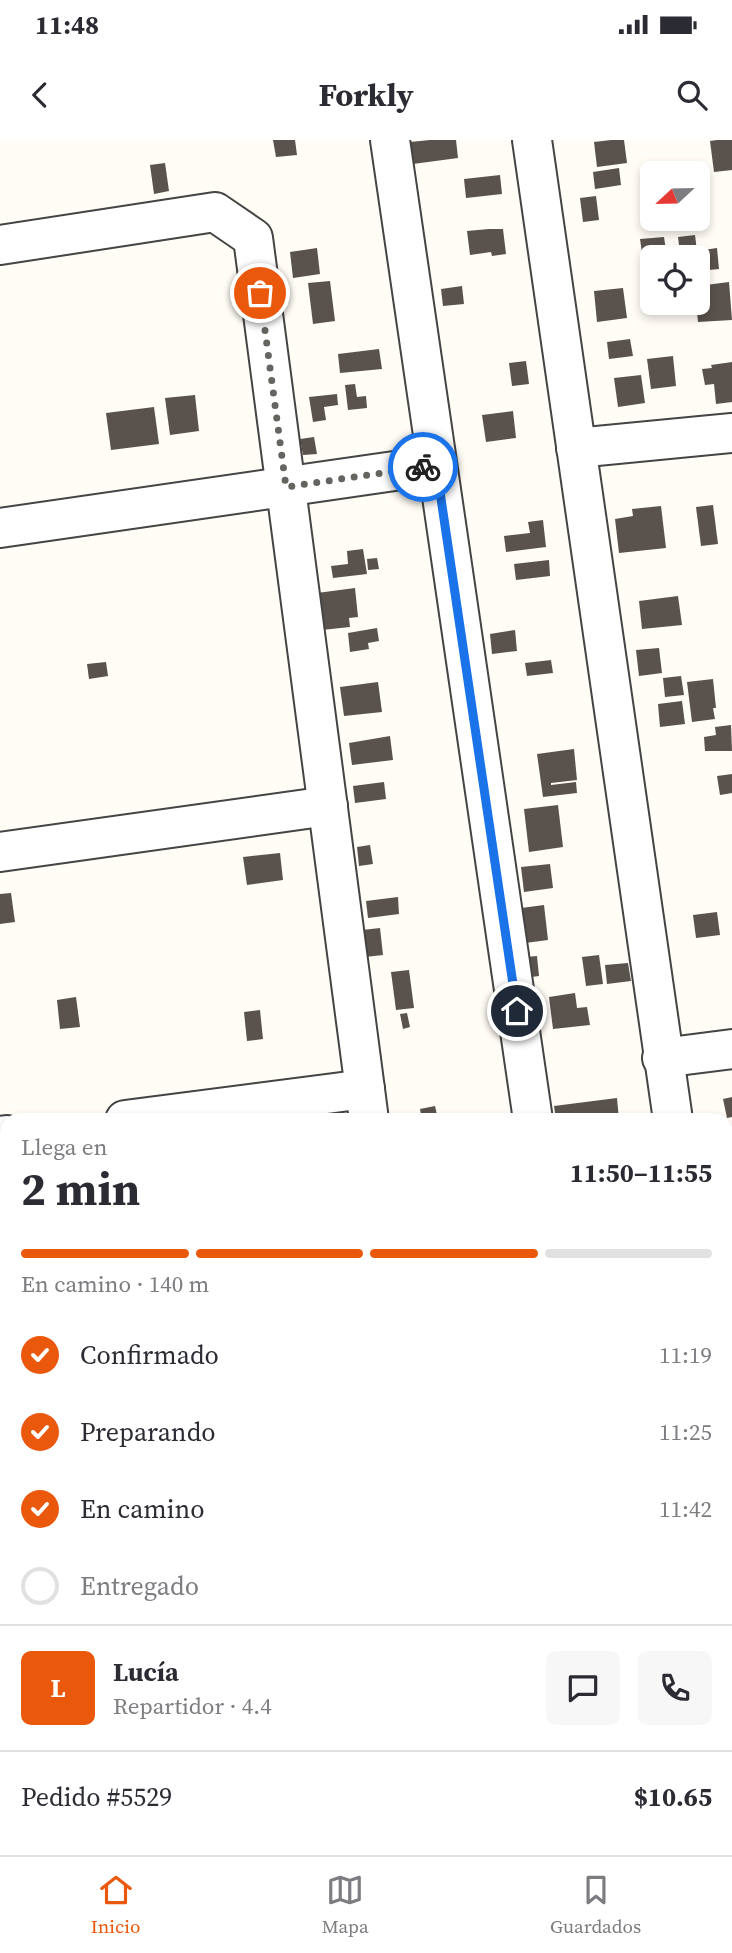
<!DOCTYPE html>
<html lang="es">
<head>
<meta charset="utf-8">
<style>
	body { margin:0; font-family:"Source Serif 4",serif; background:#f7f7f7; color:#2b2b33; height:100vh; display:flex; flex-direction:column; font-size:26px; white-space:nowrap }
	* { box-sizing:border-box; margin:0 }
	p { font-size:23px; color:#7c7c81 }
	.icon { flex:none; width:38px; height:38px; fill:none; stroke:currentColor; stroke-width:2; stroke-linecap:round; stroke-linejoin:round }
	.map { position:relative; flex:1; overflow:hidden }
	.details { position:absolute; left:0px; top:973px; width:733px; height:742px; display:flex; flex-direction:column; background:#fff; border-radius:21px 21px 0 0; box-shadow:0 4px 10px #0003 }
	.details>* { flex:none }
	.needle { width:46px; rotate:248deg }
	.fabs { position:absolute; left:640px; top:21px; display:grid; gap:14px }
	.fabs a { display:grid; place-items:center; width:70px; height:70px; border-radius:10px; background:#fff; box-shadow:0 4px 10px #0003; font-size:35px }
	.pin { position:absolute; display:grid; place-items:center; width:60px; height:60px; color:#fff; margin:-30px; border:4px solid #fff; border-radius:50%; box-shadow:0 2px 7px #0007 }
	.courier { position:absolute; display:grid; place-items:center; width:70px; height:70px; margin:-35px; border:5px solid #1a73e8; border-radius:50%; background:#fff; color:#222; box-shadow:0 2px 9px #0007 }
	.overview em { font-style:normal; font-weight:700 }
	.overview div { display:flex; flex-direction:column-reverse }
	.overview { display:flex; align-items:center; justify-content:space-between; height:119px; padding:0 21px }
	h1 { font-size:46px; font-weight:700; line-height:52px }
	.bar { display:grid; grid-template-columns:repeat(4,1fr); gap:10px 7px; align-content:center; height:84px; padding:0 21px }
	.bar i { height:9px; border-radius:5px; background:#e1e1e2 }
	.bar .selected { background:#ea580c }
	.bar p { grid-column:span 4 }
	.line { display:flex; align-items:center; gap:18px; padding:0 21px; border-top:2px solid #e1e1e2 }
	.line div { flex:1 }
	.round { display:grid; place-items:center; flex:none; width:74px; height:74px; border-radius:10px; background:#f7f7f7 }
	ol { padding:0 21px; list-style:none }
	li { display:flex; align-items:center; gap:21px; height:77px }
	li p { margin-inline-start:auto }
	li .icon { padding:7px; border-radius:50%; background:#ea580c; color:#fff; stroke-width:4 }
	li:last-child { color:#7c7c81 }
	li i { width:38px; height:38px; border:4px solid #e1e1e2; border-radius:50% }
	.status { display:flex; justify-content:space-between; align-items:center; height:49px; padding:0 35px; background:#fff; direction:ltr }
	.status svg { height:19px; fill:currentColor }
	header { display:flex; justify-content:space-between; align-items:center; height:91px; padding:0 21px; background:#fff; font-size:32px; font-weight:700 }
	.tab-bar { display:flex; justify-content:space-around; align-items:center; height:98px; border-top:2px solid #e1e1e2; background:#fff; font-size:19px; color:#7c7c81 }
	.tab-bar a { display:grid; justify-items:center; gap:4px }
	.tab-bar .selected { color:#ea580c }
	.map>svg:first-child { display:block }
	.building { fill:#5a524d }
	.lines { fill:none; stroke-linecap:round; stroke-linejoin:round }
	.minor-casing { stroke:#444; stroke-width:42 }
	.minor { stroke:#fff; stroke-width:38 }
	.done { stroke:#646461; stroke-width:7; stroke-dasharray:0 12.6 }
	.route { stroke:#1a73e8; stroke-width:9 }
</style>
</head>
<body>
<div class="status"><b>11:48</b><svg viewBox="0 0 49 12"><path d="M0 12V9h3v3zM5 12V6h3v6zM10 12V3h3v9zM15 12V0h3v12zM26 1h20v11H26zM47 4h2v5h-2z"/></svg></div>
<header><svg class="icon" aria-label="back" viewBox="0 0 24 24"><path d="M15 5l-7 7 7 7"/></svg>Forkly<svg class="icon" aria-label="search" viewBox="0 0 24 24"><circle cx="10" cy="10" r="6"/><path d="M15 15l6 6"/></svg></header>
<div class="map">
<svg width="732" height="1715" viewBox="0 0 732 1715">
	<rect width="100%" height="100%" fill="#fffdf5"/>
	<g class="building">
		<polygon points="273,0 295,0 297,15 276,17"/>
		<polygon points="430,0 456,0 458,18 413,24 410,2"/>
		<polygon points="611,0 624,0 627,23 597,27 594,2"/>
		<polygon points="717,0 732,0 732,30 714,32 710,1"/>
		<polygon points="165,23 169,51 154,54 150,25"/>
		<polygon points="619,28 621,45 595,49 593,32"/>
		<polygon points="500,35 502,54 466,58 464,39"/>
		<polygon points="701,54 704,78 698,79 698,55"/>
		<polygon points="596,56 599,80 583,82 580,58"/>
		<polygon points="489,89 503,89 506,114 492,116 491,112 470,115 467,91"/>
		<polygon points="695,95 697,111 717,108 719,129 698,131 698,117 685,117 684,113 680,113 678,97"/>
		<polygon points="664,97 667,117 653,117 653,126 644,127 640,99"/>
		<polygon points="317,108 320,134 293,138 290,112"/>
		<polygon points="330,141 335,181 313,184 308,143"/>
		<polygon points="729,142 732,180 698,182 696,163 698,163 698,146"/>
		<polygon points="462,146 464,164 443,166 441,149"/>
		<polygon points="623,148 627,178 597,182 594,151"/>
		<polygon points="630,199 633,216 609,219 607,202"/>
		<polygon points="379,209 382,229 340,233 338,214"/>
		<polygon points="673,216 676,246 651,249 647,219"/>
		<polygon points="526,221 529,244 512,246 509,223"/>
		<polygon points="732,222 732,262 716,264 714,244 705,245 702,229 712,228 711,225"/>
		<polygon points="641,235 645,263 618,267 614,238"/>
		<polygon points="355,244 357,257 366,256 367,268 348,270 345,245"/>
		<polygon points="337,254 338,265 324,267 326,280 313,282 309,257"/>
		<polygon points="195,255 199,291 170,295 165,258"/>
		<polygon points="154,267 159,304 111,310 106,273"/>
		<polygon points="513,271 516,298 486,302 482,275"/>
		<polygon points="314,297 317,314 303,315 300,299"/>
		<polygon points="713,365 718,404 701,406 696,367"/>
		<polygon points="661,366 666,408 619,413 615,379 633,376 632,369"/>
		<polygon points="543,380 546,407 506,412 504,396 530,393 528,382"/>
		<polygon points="363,409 367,434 333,438 331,426 348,424 347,411"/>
		<polygon points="377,418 379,429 368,430 367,419"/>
		<polygon points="549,420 550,436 516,440 514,424"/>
		<polygon points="355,448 358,477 349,478 350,487 322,490 317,453"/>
		<polygon points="678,456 682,485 642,489 639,461"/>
		<polygon points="377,488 379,501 368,503 369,509 350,512 348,493"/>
		<polygon points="515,490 517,511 492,514 490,494"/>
		<polygon points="659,508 662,533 639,536 636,510"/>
		<polygon points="551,520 553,533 527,536 525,523"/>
		<polygon points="106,522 108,536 89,539 87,524"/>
		<polygon points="681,536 684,555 665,557 663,538"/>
		<polygon points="713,539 716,568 713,568 715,579 692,582 687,542"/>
		<polygon points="378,542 382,572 344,576 340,547"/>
		<polygon points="682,561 685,584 660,587 658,564"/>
		<polygon points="731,585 732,611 705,611 704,597 716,595 715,587"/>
		<polygon points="390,596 393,620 352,625 349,603"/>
		<polygon points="574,609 577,640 551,643 551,645 576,642 577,653 543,657 537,614"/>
		<polygon points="732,634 732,653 720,655 717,636"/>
		<polygon points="384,642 386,659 355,663 353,646"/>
		<polygon points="558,665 563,707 529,712 524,669"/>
		<polygon points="370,705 373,724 359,726 357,707"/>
		<polygon points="280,713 283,740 247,745 243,717"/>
		<polygon points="550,724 553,748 524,752 521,727"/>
		<polygon points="11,753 15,782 0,784 0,754"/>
		<polygon points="398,757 399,774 368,778 366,761"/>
		<polygon points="544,765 548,800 510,805 506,770"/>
		<polygon points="717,772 720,795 696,798 693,775"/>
		<polygon points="380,788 383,815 365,817 362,790"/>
		<polygon points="599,815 603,844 586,846 582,817"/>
		<polygon points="537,816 539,836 517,839 515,818"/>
		<polygon points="628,823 631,841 607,844 605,825"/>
		<polygon points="409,830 414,868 396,870 391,832"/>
		<polygon points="575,853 577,868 587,867 590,885 553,889 549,857"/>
		<polygon points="76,857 80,887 60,889 57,860"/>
		<polygon points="260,870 263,899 247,901 244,872"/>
		<polygon points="407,873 410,887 403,889 400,874"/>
		<polygon points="732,957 732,977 727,978 723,959"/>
		<polygon points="617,958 619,980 556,980 554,966"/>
		<polygon points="435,966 438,979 422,980 420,969"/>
		<polygon points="732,1015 732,1070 728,1071 726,1029 729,1028 727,1016"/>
		<polygon points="7,1336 7,1378 0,1380 0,1337"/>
		<polygon points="3,1486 7,1486 7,1533 3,1534 0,1517 0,1495 5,1494"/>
		<rect x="221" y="1708" width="60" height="7"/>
		<polygon points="371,1708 391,1708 390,1715 360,1715 360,1712 371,1712"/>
	</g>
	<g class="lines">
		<g class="minor-casing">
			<g id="minor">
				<polyline points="390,0 533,980"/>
				<polyline points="532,0 673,980"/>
				<polyline points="0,105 215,72 253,98 369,980"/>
				<polyline points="576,308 732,293"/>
				<polyline points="0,388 436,325"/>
				<polyline points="0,712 328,666"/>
				<polyline points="662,918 732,909"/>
				<polyline points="125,980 365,949"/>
				<polyline points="0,996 7,995"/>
				<polyline points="0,1295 7,1295"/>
				<polyline points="726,1298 732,1333"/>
				<polyline points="726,1363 732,1362"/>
				<polyline points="0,1625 7,1622"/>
				<polyline points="473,1715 474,1708"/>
			</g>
		</g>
		<use href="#minor" class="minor"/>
	</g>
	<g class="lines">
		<polyline class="done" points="260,153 286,347 423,327"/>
		<polyline class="route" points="423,327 436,325 517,871"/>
	</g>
</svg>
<div class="fabs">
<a><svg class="needle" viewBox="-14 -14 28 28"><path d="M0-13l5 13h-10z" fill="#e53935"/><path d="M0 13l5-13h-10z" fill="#7c7c81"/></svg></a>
<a><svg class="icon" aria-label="locate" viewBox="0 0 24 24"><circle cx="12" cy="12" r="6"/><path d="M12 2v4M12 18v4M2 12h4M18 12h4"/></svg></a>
</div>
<div class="pin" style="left:260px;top:153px;background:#ea580c"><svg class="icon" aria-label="bag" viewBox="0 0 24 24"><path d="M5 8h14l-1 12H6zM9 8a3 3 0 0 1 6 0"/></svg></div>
<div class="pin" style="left:517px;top:871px;background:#1f2937"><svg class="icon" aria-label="home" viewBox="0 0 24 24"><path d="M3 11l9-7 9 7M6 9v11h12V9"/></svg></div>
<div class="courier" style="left:423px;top:327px"><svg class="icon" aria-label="bike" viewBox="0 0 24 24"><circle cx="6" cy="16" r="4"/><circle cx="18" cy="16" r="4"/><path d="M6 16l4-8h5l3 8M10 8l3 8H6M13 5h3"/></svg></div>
<section class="details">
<div class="overview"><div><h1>2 min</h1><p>Llega en</p></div><em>11:50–11:55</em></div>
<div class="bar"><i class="selected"></i><i class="selected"></i><i class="selected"></i><i></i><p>En camino · 140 m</p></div>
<ol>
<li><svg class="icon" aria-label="check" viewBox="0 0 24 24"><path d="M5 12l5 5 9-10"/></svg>Confirmado<p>11:19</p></li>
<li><svg class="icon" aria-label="check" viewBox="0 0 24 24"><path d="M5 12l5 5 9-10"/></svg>Preparando<p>11:25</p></li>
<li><svg class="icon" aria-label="check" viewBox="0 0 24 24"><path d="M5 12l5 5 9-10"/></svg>En camino<p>11:42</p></li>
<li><i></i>Entregado</li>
</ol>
<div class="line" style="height:126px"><b class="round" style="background:#ea580c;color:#fff">L</b><div><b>Lucía</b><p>Repartidor · 4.4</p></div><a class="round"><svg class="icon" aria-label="chat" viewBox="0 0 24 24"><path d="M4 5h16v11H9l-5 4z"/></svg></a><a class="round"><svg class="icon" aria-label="phone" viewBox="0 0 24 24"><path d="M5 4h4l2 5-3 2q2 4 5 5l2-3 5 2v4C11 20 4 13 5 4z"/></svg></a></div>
<div class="line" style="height:91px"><div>Pedido #5529</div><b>$10.65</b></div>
</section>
</div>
<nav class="tab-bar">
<a class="selected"><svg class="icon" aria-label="home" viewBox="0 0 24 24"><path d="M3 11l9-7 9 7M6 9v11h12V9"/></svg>Inicio</a>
<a><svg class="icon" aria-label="map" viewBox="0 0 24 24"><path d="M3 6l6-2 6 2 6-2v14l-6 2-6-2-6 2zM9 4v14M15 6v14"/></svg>Mapa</a>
<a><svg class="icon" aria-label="saved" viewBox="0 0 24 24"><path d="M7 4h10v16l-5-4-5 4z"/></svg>Guardados</a>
</nav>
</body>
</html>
